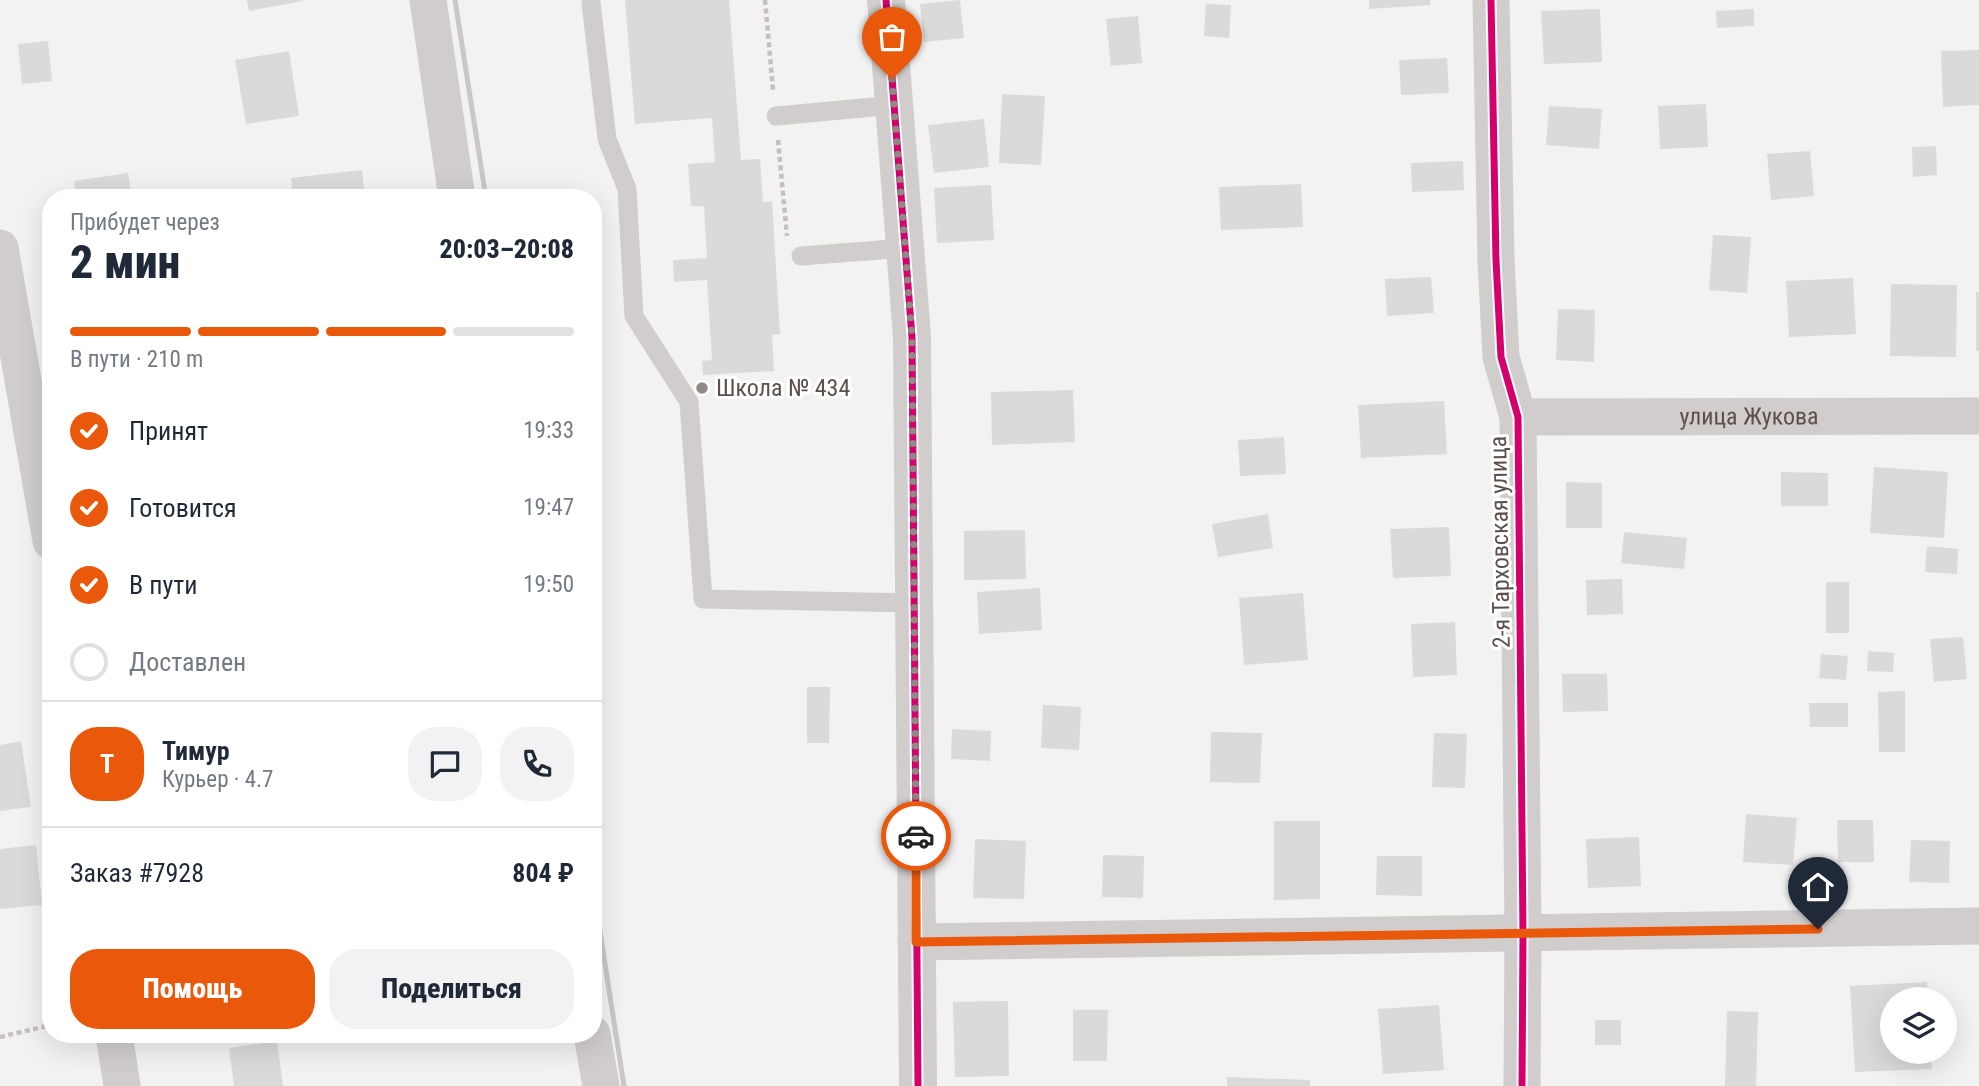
<!DOCTYPE html>
<html lang="ru">
<head>
<meta charset="utf-8">
<style>
	body { margin:0; font-family:"Roboto Condensed",sans-serif; background:#f2f2f3; color:#1f2937; height:100vh; display:flex; flex-direction:column; font-size:26px; white-space:nowrap }
	* { box-sizing:border-box; margin:0 }
	p { font-size:23px; color:#747a83 }
	.icon { flex:none; width:38px; height:38px; fill:none; stroke:currentColor; stroke-width:2; stroke-linecap:round; stroke-linejoin:round }
	.map { position:relative; flex:1; overflow:hidden }
	.side { position:absolute; left:42px; top:189px; width:560px; height:854px; display:flex; flex-direction:column; background:#fff; border-radius:28px; box-shadow:0 7px 28px #0002 }
	.side>* { flex:none }
	.fabs { position:absolute; left:1880px; top:987px; display:grid; gap:14px }
	.fabs a { display:grid; place-items:center; width:77px; height:77px; border-radius:50%; background:#fff; box-shadow:0 7px 28px #0002; font-size:35px }
	.pin { position:absolute; display:grid; place-items:center; width:60px; height:60px; color:#fff; margin:-72px -30px; border-radius:50% 50% 50% 0; rotate:-45deg; box-shadow:0 0 7px #0007 }
	.pin .icon { rotate:45deg }
	.courier { position:absolute; display:grid; place-items:center; width:70px; height:70px; margin:-35px; border:5px solid #ea580c; border-radius:50%; background:#fff; color:#222; box-shadow:0 2px 9px #0007 }
	.summary em { font-style:normal; font-weight:800 }
	.summary div { display:flex; flex-direction:column-reverse }
	.summary { display:flex; align-items:center; justify-content:space-between; height:119px; padding:0 28px }
	h1 { font-size:46px; font-weight:800; line-height:52px }
	.bar { display:grid; grid-template-columns:repeat(4,1fr); gap:10px 7px; align-content:center; height:84px; padding:0 28px }
	.bar i { height:9px; border-radius:5px; background:#e0e1e3 }
	.bar .active { background:#ea580c }
	.bar p { grid-column:span 4 }
	.line { display:flex; align-items:center; gap:18px; padding:0 28px; border-top:2px solid #e0e1e3 }
	.line div { flex:1 }
	.round { display:grid; place-items:center; flex:none; width:74px; height:74px; border-radius:28px; background:#f2f2f3 }
	ol { padding:0 28px; list-style:none }
	li { display:flex; align-items:center; gap:21px; height:77px }
	li p { margin-inline-start:auto }
	li .icon { padding:7px; border-radius:50%; background:#ea580c; color:#fff; stroke-width:4 }
	li:last-child { color:#747a83 }
	li i { width:38px; height:38px; border:4px solid #e0e1e3; border-radius:50% }
	.button { display:flex; gap:14px; margin-top:auto; padding:14px 28px }
	.button a { flex:1; height:80px; border-radius:28px; background:#ea580c; color:#fff; font-size:28px; font-weight:800; line-height:80px; text-align:center }
	.button a+a { background:#f2f2f3; color:#1f2937 }
	.map>svg:first-child { display:block }
	.building { fill:#dbdada }
	.lines { fill:none; stroke-linecap:round; stroke-linejoin:round }
	.path { stroke:#c8bdc2; stroke-width:4.5; stroke-dasharray:5 3.5; stroke-linecap:butt }
	.service { stroke:#d0cdcc; stroke-width:19 }
	.minor { stroke:#d0cdcc; stroke-width:37 }
	.tertiary { stroke:#d0cdcc; stroke-width:38 }
	.rail { stroke:#cac8c7; stroke-width:5 }
	.cycleway-casing { stroke:#fff; stroke-width:11 }
	.cycleway { stroke:#d6006c; stroke-width:7 }
	.done { stroke:#918985; stroke-width:7; stroke-dasharray:0 12.6 }
	.route { stroke:#ea580c; stroke-width:9 }
	.poi-dot { fill:#918985; stroke:#fff; stroke-width:2.5 }
	.labels { text-anchor:middle; dominant-baseline:central; stroke-width:6; stroke-linejoin:round; paint-order:stroke }
	.poi-label { font-size:24px; fill:#5d504b; stroke:#fff; text-anchor:start }
	.street-label { font-size:24px; fill:#5d504b; stroke:#fff }
</style>
</head>
<body>
<div class="map">
<svg width="1979" height="1086" viewBox="0 0 1979 1086">
	<rect width="100%" height="100%" fill="#f2f2f2"/>
	<g class="building">
		<polygon points="247,0 303,0 303,1 249,11"/>
		<polygon points="625,0 729,0 741,160 760,159 763,202 772,201 780,334 772,335 774,371 703,375 702,361 712,360 707,280 674,282 673,260 707,258 704,206 691,206 688,164 715,162 712,118 635,124"/>
		<polygon points="960,0 964,38 924,42 920,4"/>
		<polygon points="1369,0 1430,0 1430,5 1369,9"/>
		<polygon points="1206,4 1231,5 1229,38 1204,36"/>
		<polygon points="1600,9 1602,62 1544,64 1541,11"/>
		<polygon points="1754,9 1754,26 1717,28 1716,11"/>
		<polygon points="1138,16 1142,63 1111,66 1106,19"/>
		<polygon points="48,41 52,81 22,84 18,44"/>
		<polygon points="1979,50 1979,105 1943,107 1941,51"/>
		<polygon points="289,51 299,116 246,124 235,60"/>
		<polygon points="1447,58 1449,93 1401,95 1399,60"/>
		<polygon points="1002,94 1045,96 1041,165 999,163"/>
		<polygon points="1706,104 1708,147 1660,149 1658,106"/>
		<polygon points="1549,106 1602,109 1599,149 1546,145"/>
		<polygon points="984,119 989,167 934,173 928,125"/>
		<polygon points="1936,146 1937,175 1913,177 1912,147"/>
		<polygon points="1810,151 1814,196 1771,200 1767,154"/>
		<polygon points="1463,161 1464,190 1412,192 1411,163"/>
		<polygon points="362,170 365,198 293,198 291,178"/>
		<polygon points="128,173 132,198 77,198 74,181"/>
		<polygon points="1301,184 1303,227 1221,230 1219,187"/>
		<polygon points="991,185 994,240 937,243 934,188"/>
		<polygon points="1713,235 1751,237 1747,293 1709,290"/>
		<polygon points="1431,277 1434,313 1387,316 1385,279"/>
		<polygon points="1853,278 1856,334 1789,337 1786,281"/>
		<polygon points="1891,284 1957,285 1956,357 1890,356"/>
		<rect x="1976" y="292" width="3" height="59"/>
		<polygon points="1558,309 1595,310 1594,362 1556,360"/>
		<polygon points="1073,390 1075,442 992,445 991,392"/>
		<polygon points="1444,401 1447,454 1361,458 1358,405"/>
		<polygon points="1284,437 1286,474 1240,476 1238,440"/>
		<polygon points="1874,467 1948,472 1944,538 1870,533"/>
		<polygon points="1781,472 1828,473 1828,506 1781,506"/>
		<polygon points="1566,482 1602,483 1602,528 1566,528"/>
		<polygon points="1268,514 1273,548 1218,557 1212,524"/>
		<polygon points="1449,527 1451,576 1393,578 1390,529"/>
		<polygon points="1025,530 1026,579 964,580 964,531"/>
		<polygon points="1624,532 1687,538 1684,569 1621,563"/>
		<polygon points="1927,546 1958,549 1957,574 1925,572"/>
		<polygon points="1622,579 1623,614 1587,615 1586,580"/>
		<rect x="1826" y="582" width="23" height="51"/>
		<polygon points="1040,588 1042,630 979,634 977,592"/>
		<polygon points="1303,593 1308,660 1244,665 1239,598"/>
		<polygon points="1455,622 1457,675 1413,677 1411,624"/>
		<polygon points="1963,637 1967,679 1934,682 1930,639"/>
		<polygon points="1868,651 1894,653 1893,672 1867,671"/>
		<polygon points="1821,654 1848,656 1846,680 1819,678"/>
		<polygon points="1562,674 1607,674 1608,711 1563,712"/>
		<polygon points="807,687 830,687 829,743 807,743"/>
		<polygon points="1905,691 1905,752 1879,752 1878,692"/>
		<polygon points="1809,703 1848,703 1848,727 1810,727"/>
		<polygon points="1043,705 1081,707 1079,750 1041,748"/>
		<polygon points="952,729 991,731 990,761 951,759"/>
		<polygon points="1211,732 1262,733 1260,783 1210,782"/>
		<polygon points="1434,733 1467,734 1465,788 1432,787"/>
		<polygon points="21,741 31,807 0,811 0,745"/>
		<polygon points="1746,814 1797,818 1793,865 1743,862"/>
		<polygon points="1837,820 1873,820 1874,862 1838,862"/>
		<polygon points="1274,821 1320,821 1320,899 1274,900"/>
		<polygon points="1639,837 1641,886 1588,888 1586,839"/>
		<polygon points="975,839 1026,841 1024,899 973,898"/>
		<polygon points="1911,840 1950,841 1949,883 1909,882"/>
		<polygon points="36,845 42,905 0,909 0,849"/>
		<polygon points="1103,855 1144,856 1143,898 1102,897"/>
		<polygon points="1377,856 1422,856 1422,896 1376,895"/>
		<polygon points="1927,982 1928,999 1892,999 1892,1052 1931,1052 1932,1069 1855,1072 1850,986"/>
		<polygon points="1008,1001 1009,1076 955,1077 953,1002"/>
		<polygon points="1439,1005 1444,1070 1383,1074 1378,1009"/>
		<polygon points="1073,1010 1108,1010 1107,1061 1073,1061"/>
		<polygon points="1727,1011 1758,1012 1756,1086 1725,1086"/>
		<rect x="1595" y="1020" width="26" height="25"/>
		<polygon points="277,1041 283,1086 234,1086 229,1048"/>
		<polygon points="1227,1077 1310,1080 1310,1086 1227,1086"/>
	</g>
	<g class="lines">
		<g class="path">
			<polyline points="765,0 773,90"/>
			<polyline points="778,140 787,236"/>
			<polyline points="0,1037 51,1025"/>
		</g>
		<g class="service">
			<polyline points="591,3 607,139 627,189 634,316 689,402 703,599 914,603"/>
			<polyline points="776,116 895,105"/>
			<polyline points="801,256 906,248"/>
		</g>
		<g class="minor">
			<polyline points="428,0 457,198"/>
			<polyline points="1491,0 1496,260 1501,357 1518,417 1523,934 1522,1086"/>
			<polyline points="0,248 51,541"/>
			<path id="s1" d="M 1518,417 L 1979,416"/>
			<polyline points="916,942 1979,926"/>
			<polyline points="114,1034 122,1086"/>
			<polyline points="592,1034 601,1086"/>
		</g>
		<polyline class="tertiary" points="886,0 912,337 918,1086"/>
		<g class="rail">
			<polyline points="455,0 486,198"/>
			<polyline points="593,887 624,1086"/>
		</g>
		<g class="cycleway-casing">
			<g id="cycleway">
				<polyline points="886,0 912,337 918,1086"/>
				<polyline points="1491,0 1496,260 1501,357 1518,417 1523,934 1522,1086"/>
			</g>
		</g>
		<use href="#cycleway" class="cycleway"/>
	</g>
	<g class="lines">
		<polyline class="done" points="892,79 912,337 916,836"/>
		<polyline class="route" points="916,836 916,942 1818,929"/>
	</g>
	<circle class="poi-dot" cx="702" cy="388" r="7"/>
	<g class="labels">
		<g class="poi-label">
			<text x="716" y="388">Школа № 434</text>
		</g>
		<g class="street-label">
			<text stroke="none"><textPath href="#s1" startOffset="231">улица Жукова</textPath></text>
			<text transform="translate(1500 542) rotate(-91)">2-я Тарховская улица</text>
		</g>
	</g>
</svg>
<div class="fabs">
<a><svg class="icon" aria-label="layers" viewBox="0 0 24 24"><path d="M12 4l9 5-9 5-9-5zM3 14l9 5 9-5"/></svg></a>
</div>
<div class="pin" style="left:892px;top:79px;background:#ea580c"><svg class="icon" aria-label="bag" viewBox="0 0 24 24"><path d="M5 8h14l-1 12H6zM9 8a3 3 0 0 1 6 0"/></svg></div>
<div class="pin" style="left:1818px;top:929px;background:#1f2937"><svg class="icon" aria-label="home" viewBox="0 0 24 24"><path d="M3 11l9-7 9 7M6 9v11h12V9"/></svg></div>
<div class="courier" style="left:916px;top:836px"><svg class="icon" aria-label="car" viewBox="0 0 24 24"><path d="M5 17H2v-5l4-1 3-4h7l3 4 3 1v5h-3M9 17h6M6 11h13"/><circle cx="7" cy="17" r="2"/><circle cx="17" cy="17" r="2"/></svg></div>
<section class="side">
<div class="summary"><div><h1>2 мин</h1><p>Прибудет через</p></div><em>20:03–20:08</em></div>
<div class="bar"><i class="active"></i><i class="active"></i><i class="active"></i><i></i><p>В пути · 210 m</p></div>
<ol>
<li><svg class="icon" aria-label="check" viewBox="0 0 24 24"><path d="M5 12l5 5 9-10"/></svg>Принят<p>19:33</p></li>
<li><svg class="icon" aria-label="check" viewBox="0 0 24 24"><path d="M5 12l5 5 9-10"/></svg>Готовится<p>19:47</p></li>
<li><svg class="icon" aria-label="check" viewBox="0 0 24 24"><path d="M5 12l5 5 9-10"/></svg>В пути<p>19:50</p></li>
<li><i></i>Доставлен</li>
</ol>
<div class="line" style="height:126px"><b class="round" style="background:#ea580c;color:#fff">Т</b><div><b>Тимур</b><p>Курьер · 4.7</p></div><a class="round"><svg class="icon" aria-label="chat" viewBox="0 0 24 24"><path d="M4 5h16v11H9l-5 4z"/></svg></a><a class="round"><svg class="icon" aria-label="phone" viewBox="0 0 24 24"><path d="M5 4h4l2 5-3 2q2 4 5 5l2-3 5 2v4C11 20 4 13 5 4z"/></svg></a></div>
<div class="line" style="height:91px"><div>Заказ #7928</div><b>804 ₽</b></div>
<div class="button"><a>Помощь</a><a>Поделиться</a></div>
</section>
</div>
</body>
</html>
